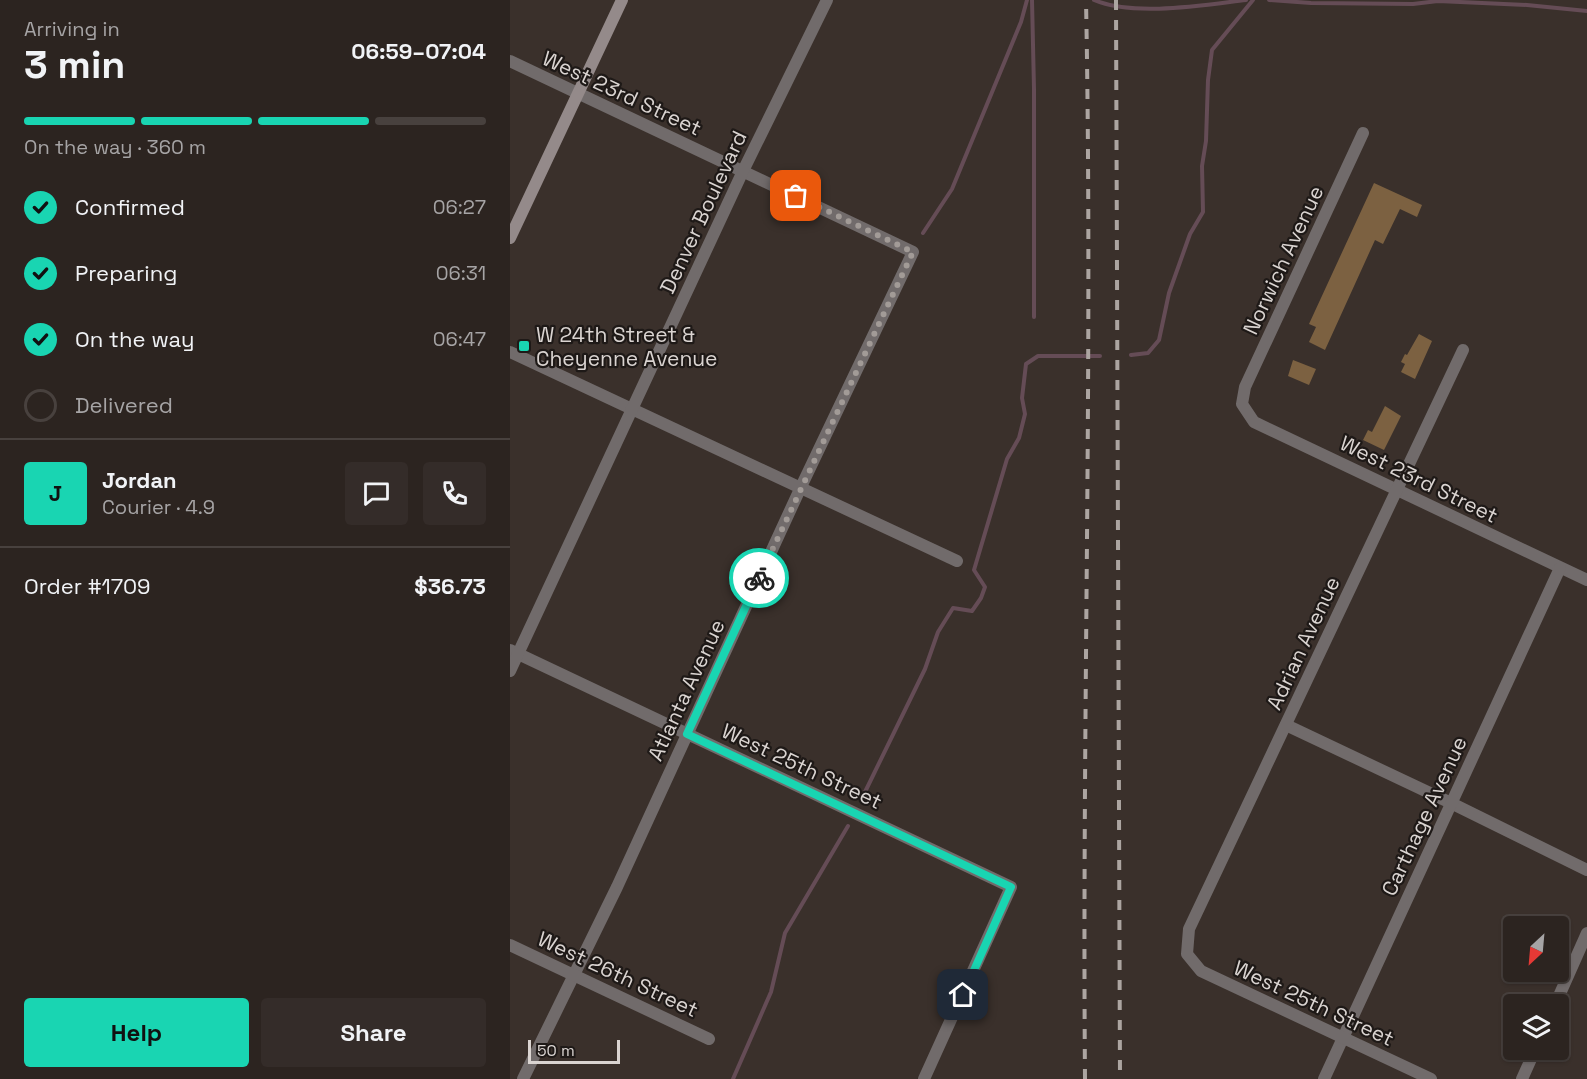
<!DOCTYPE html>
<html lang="en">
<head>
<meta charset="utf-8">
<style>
	body { margin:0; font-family:"Space Grotesk",sans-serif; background:#342c29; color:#f1f3f6; height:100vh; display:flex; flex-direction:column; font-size:22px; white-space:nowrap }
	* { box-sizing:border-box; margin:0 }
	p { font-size:20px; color:#a6a4a5 }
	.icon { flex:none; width:33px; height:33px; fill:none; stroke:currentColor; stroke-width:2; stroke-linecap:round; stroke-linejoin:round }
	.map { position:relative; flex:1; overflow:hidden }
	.sheet { display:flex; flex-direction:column; background:#2c2420; width:510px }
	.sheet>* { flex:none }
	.needle { width:39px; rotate:206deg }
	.buttons { position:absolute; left:993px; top:916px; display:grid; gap:12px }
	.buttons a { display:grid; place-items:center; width:66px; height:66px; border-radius:6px; background:#2c2420; box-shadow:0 2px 4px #0004,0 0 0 2px #48413e; font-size:30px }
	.scale { position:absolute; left:18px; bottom:15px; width:92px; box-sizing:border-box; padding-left:6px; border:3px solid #dad4d1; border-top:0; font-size:16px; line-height:21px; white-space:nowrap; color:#dad4d1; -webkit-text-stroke:4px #1e1917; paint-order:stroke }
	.pin { position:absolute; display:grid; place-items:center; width:51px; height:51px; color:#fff; margin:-26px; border-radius:12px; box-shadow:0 3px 9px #0006 }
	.courier { position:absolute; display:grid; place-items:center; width:60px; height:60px; margin:-30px; border:4px solid #19d5b2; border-radius:50%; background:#fff; color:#222; box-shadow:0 2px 8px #0007 }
	.head em { font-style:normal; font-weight:600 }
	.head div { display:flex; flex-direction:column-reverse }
	.head { display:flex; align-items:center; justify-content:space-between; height:102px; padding:0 24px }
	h1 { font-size:39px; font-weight:600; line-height:45px }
	.bar { display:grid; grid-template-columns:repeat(4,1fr); gap:9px 6px; align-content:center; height:72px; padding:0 24px }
	.bar i { height:8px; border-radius:4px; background:#48413e }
	.bar .selected { background:#19d5b2 }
	.bar p { grid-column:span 4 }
	.line { display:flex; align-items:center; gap:15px; padding:0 24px; border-top:2px solid #48413e }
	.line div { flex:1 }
	.round { display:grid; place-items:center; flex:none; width:63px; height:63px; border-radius:6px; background:#342c29 }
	ol { padding:0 24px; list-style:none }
	li { display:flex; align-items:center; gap:18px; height:66px }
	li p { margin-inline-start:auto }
	li .icon { padding:6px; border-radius:50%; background:#19d5b2; color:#111; stroke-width:4 }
	li:last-child { color:#a6a4a5 }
	li i { width:33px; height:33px; border:3px solid #48413e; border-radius:50% }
	.cta { display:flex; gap:12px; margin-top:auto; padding:12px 24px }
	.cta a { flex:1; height:69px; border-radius:6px; background:#19d5b2; color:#111; font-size:24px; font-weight:600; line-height:69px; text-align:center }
	.cta a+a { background:#342c29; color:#f1f3f6 }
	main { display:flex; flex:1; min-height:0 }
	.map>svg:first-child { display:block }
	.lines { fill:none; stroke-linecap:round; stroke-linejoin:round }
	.stream { stroke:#654c56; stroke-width:4 }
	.building { fill:#7c6141 }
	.street { stroke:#716b6b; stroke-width:12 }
	.secondary { stroke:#948a8a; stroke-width:12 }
	.rail { stroke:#aca5a1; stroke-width:4; stroke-dasharray:10 10; stroke-linecap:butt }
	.done { stroke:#a29b97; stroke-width:6; stroke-dasharray:0 10.8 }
	.route { stroke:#19d5b2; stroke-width:8 }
	.poi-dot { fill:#19d5b2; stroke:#1e1917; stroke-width:2 }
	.labels { text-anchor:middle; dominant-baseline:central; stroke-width:4.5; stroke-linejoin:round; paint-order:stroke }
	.street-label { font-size:21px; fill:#dad4d1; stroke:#1e1917 }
	.poi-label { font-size:21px; fill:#dad4d1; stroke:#1e1917; text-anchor:start }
</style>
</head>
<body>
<main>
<section class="sheet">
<div class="head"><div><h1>3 min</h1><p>Arriving in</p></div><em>06:59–07:04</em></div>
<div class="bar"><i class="selected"></i><i class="selected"></i><i class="selected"></i><i></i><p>On the way · 360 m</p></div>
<ol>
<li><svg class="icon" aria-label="check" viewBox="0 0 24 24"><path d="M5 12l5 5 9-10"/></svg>Confirmed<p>06:27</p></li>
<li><svg class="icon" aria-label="check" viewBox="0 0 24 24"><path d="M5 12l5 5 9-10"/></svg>Preparing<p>06:31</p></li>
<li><svg class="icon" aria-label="check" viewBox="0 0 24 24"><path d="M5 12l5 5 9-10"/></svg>On the way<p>06:47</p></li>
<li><i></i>Delivered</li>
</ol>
<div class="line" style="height:108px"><b class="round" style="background:#19d5b2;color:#111">J</b><div><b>Jordan</b><p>Courier · 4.9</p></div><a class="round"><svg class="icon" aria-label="chat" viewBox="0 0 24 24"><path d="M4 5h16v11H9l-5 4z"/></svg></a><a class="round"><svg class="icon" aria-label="phone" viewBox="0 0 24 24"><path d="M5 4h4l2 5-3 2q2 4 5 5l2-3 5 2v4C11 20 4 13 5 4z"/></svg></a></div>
<div class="line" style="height:78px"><div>Order #1709</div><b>$36.73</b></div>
<div class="cta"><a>Help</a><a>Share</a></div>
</section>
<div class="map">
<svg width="1077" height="1079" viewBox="0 0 1077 1079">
	<rect width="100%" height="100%" fill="#3a302b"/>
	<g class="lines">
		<g class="stream">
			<polyline points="522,0 524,89 524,317"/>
			<path d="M 584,0 C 624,17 694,5 736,0"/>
			<polyline points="759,0 801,3 903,4 928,1 1017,5 1077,11"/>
			<polyline points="413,233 442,189 511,22 517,0"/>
			<polyline points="621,355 638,353 649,340 659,293 680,234 693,212 692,166 696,141 698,80 702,50 743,0"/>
			<polyline points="354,794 415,669 428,632 443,608 462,611 471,598 475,587 464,570 497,459 509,438 515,414 512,398 516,364 528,356 590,356"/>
			<polyline points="223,1079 261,992 275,933 338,826"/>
		</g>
	</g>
	<g class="building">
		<polygon points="864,183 912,205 907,217 890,209 873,244 865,240 815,350 799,342 806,327 799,324"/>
		<polygon points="909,334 922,341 905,379 891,372 895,364 891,362 895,354 897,355"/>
		<polygon points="783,360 806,369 799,385 778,376"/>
		<polygon points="875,406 891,416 874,450 853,440 858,430 862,432"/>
	</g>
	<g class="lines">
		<g class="street">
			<polyline points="0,61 403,252 290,489 107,887 13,1079"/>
			<polyline points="853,133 735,387 732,404 744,422 1077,580"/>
			<polyline points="0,352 447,561"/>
			<polyline points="0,650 501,887 414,1079"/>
			<polyline points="0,671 233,171 317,0"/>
			<polyline points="776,725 941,803 1077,870"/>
			<polyline points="0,945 199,1039"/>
			<polyline points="1045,1005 1077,933"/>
			<polyline points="814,1079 1050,568"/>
			<polyline points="921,1079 691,971 677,954 679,929 953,350"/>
			<polyline points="1012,1079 1025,1050"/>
		</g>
		<polyline class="secondary" points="0,238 112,0"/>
		<g class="rail">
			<polyline points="606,0 610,1079"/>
			<path d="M 575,1079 C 572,719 583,360 576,0"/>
		</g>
	</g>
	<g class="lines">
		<polyline class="done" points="249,578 403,252 286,196"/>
		<polyline class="route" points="249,578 177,734 501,887 453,995"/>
	</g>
	<rect class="poi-dot" x="8" y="340" width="12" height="12" rx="3"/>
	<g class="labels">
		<g class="street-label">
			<text transform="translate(112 93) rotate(25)">West 23rd Street</text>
			<text transform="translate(193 212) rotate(-65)">Denver Boulevard</text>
			<text transform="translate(773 260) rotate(-65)">Norwich Avenue</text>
			<text transform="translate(909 479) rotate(26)">West 23rd Street</text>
			<text transform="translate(793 643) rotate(-65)">Adrian Avenue</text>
			<text transform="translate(176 690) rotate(-65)">Atlanta Avenue</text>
			<text transform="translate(292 766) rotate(25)">West 25th Street</text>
			<text transform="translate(914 816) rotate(-65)">Carthage Avenue</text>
			<text transform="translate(108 974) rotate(25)">West 26th Street</text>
			<text transform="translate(804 1003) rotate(25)">West 25th Street</text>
		</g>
		<g class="poi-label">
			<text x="26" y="334">W 24th Street &amp;<tspan x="26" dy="24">Cheyenne Avenue</tspan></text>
		</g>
	</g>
</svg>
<div class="buttons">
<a><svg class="needle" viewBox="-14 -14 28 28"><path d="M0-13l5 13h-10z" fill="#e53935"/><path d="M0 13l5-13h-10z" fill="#a6a4a5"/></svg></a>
<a><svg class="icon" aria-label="layers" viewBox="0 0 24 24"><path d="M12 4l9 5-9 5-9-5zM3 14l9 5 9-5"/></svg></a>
</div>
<div class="scale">50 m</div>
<div class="pin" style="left:286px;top:196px;background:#ea580c"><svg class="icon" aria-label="bag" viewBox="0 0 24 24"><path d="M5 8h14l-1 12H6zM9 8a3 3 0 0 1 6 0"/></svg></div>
<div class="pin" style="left:453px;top:995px;background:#1f2937"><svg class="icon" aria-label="home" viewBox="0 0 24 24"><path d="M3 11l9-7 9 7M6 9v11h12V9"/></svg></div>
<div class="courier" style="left:249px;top:578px"><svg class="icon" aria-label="bike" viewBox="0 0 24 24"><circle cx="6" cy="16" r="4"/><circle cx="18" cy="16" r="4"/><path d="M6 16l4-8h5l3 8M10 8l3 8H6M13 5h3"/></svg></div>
</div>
</main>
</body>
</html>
